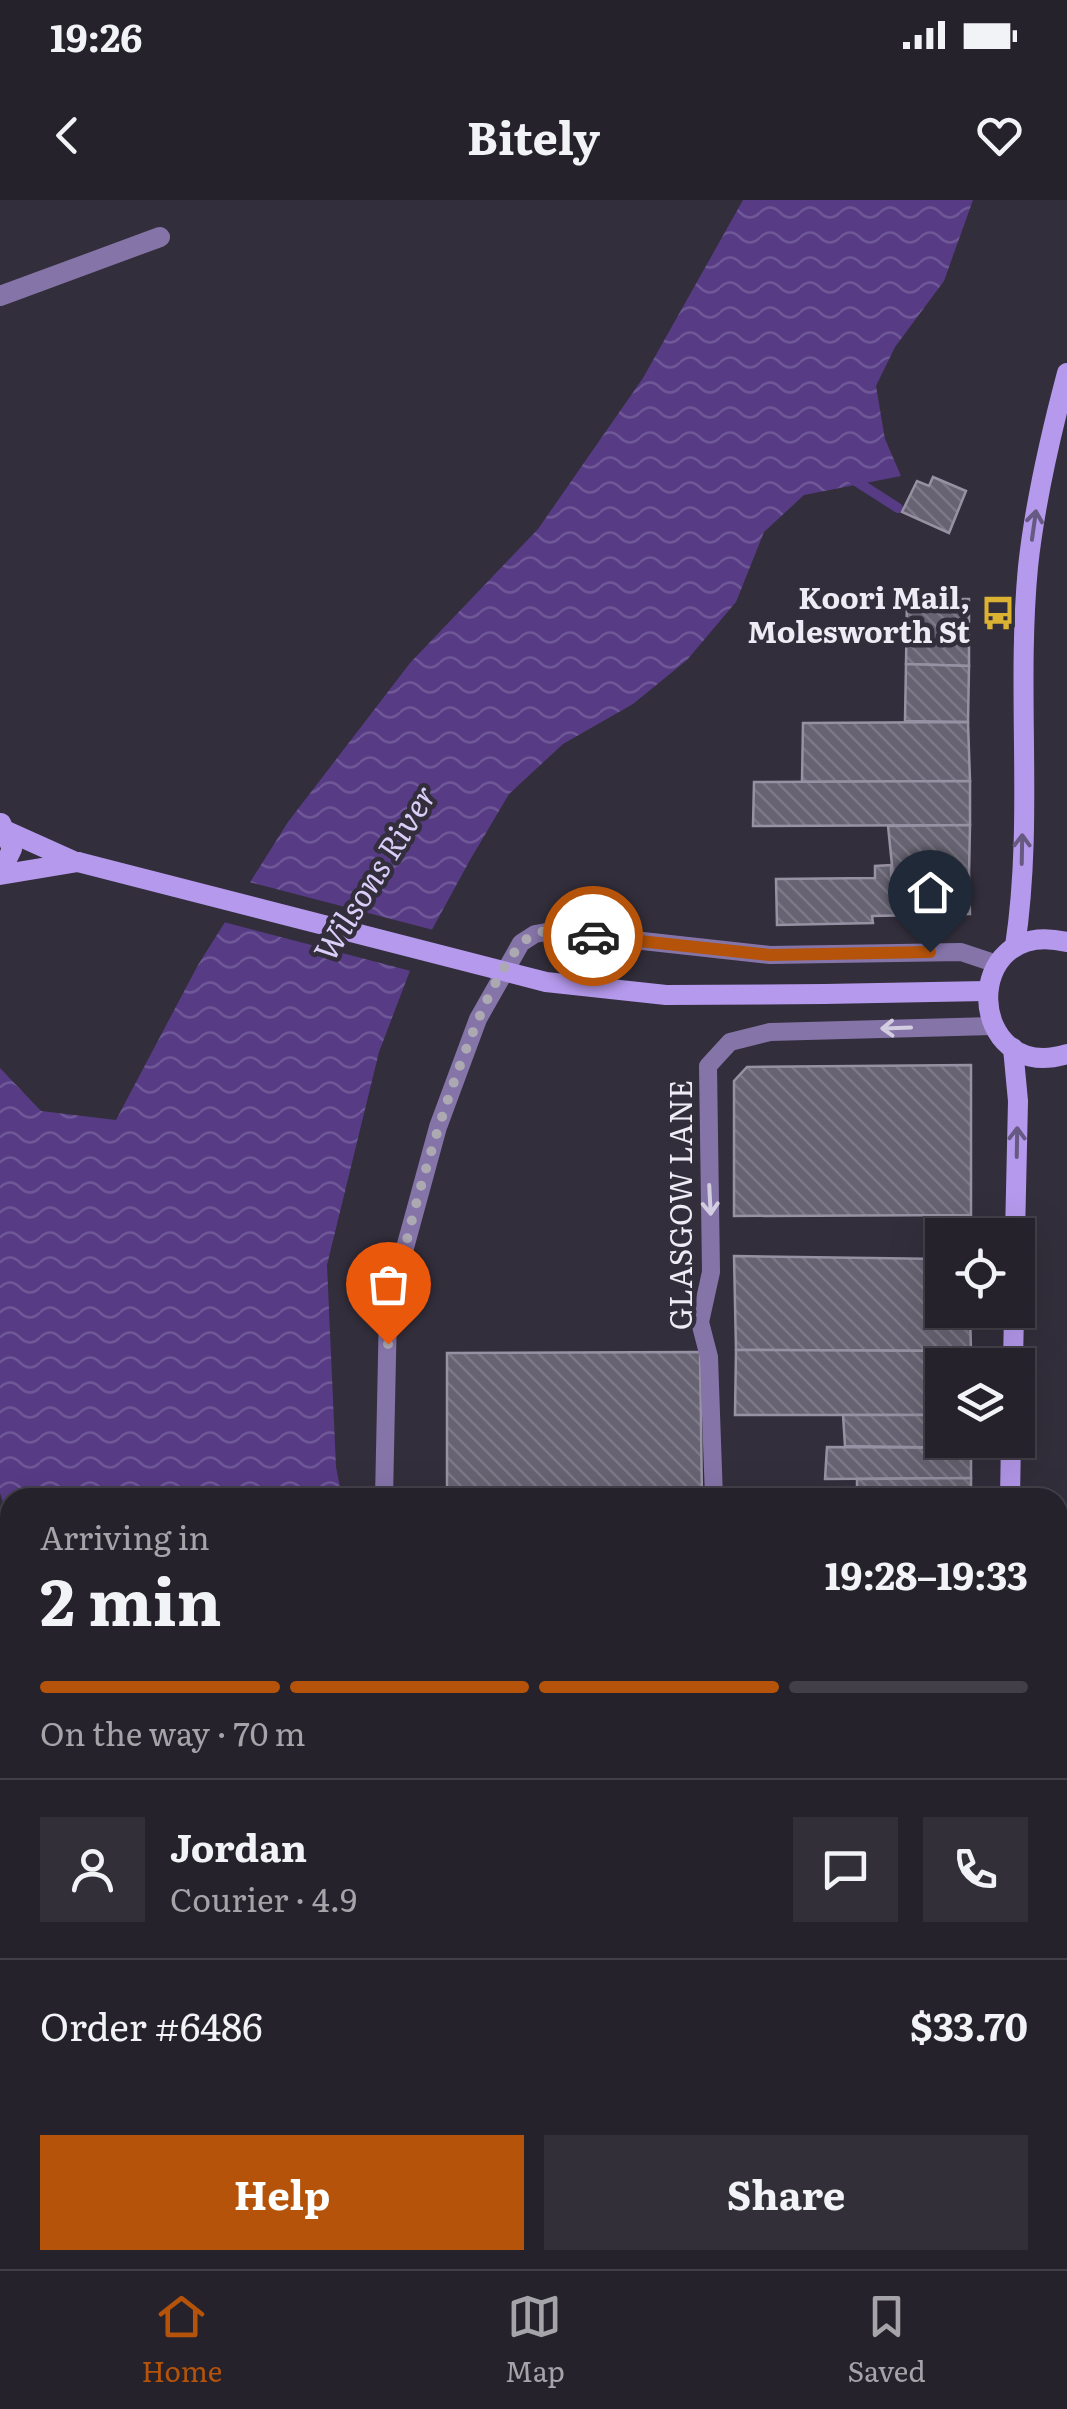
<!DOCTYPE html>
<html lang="en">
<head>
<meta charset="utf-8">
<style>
	body { margin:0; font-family:Literata,serif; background:#322f38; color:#f1f3f6; height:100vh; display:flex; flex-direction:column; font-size:38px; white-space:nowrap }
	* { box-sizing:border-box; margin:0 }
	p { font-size:32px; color:#a4a4a9 }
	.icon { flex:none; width:55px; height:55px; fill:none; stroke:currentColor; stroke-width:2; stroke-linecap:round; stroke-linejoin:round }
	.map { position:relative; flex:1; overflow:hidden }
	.side { position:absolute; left:0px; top:1288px; width:1068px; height:782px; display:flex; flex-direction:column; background:#26222c; border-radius:30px 30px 0 0; box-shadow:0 10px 40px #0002,0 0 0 2px #423f48 }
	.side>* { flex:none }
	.tools { position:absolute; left:925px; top:1018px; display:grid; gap:20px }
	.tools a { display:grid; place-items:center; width:110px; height:110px; border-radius:0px; background:#26222c; box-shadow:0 10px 40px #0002,0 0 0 2px #423f48; font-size:50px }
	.pin { position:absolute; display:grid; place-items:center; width:85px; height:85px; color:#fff; margin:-102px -42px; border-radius:50% 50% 50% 0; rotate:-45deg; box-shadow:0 0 10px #0007 }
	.pin .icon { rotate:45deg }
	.courier { position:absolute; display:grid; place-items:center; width:100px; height:100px; margin:-50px; border:8px solid #b45309; border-radius:50%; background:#fff; color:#222; box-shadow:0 2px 12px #0007 }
	.overview em { font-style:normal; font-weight:700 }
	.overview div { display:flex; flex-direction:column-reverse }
	.overview { display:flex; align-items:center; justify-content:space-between; height:170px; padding:0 40px }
	h1 { font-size:65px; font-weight:700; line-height:75px }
	.bar { display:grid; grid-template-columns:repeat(4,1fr); gap:15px 10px; align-content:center; height:120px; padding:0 40px }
	.bar i { height:12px; border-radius:8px; background:#423f48 }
	.bar .active { background:#b45309 }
	.bar p { grid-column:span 4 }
	.line { display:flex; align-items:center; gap:25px; padding:0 40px; border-top:2px solid #423f48 }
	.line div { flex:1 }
	.round { display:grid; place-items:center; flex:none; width:105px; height:105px; border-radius:0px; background:#322f38 }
	.cta { display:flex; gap:20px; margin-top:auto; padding:20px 40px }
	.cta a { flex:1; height:115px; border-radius:0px; background:#b45309; color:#fff; font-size:40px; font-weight:700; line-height:115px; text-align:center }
	.cta a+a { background:#322f38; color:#f1f3f6 }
	.status { display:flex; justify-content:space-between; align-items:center; height:70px; padding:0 50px; background:#26222c; direction:ltr }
	.status svg { height:28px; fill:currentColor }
	header { display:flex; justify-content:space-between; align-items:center; height:130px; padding:0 40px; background:#26222c; font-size:45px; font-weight:700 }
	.tabs { display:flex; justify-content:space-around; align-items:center; height:140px; border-top:2px solid #423f48; background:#26222c; font-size:28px; color:#a4a4a9 }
	.tabs a { display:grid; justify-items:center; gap:5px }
	.tabs .active { color:#b45309 }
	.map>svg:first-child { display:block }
	.water { fill:url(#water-waves) }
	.pier { fill:#322e3b }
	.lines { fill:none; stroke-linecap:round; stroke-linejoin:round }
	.stream { stroke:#573b85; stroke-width:10 }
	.building { fill:url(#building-back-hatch); stroke:#9792a3; stroke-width:2.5 }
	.path { stroke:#94919c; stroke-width:6; stroke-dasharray:8 5; stroke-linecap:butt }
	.lane { stroke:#8574a8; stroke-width:18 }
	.street { stroke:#8574a8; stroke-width:20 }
	.secondary { stroke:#b599ec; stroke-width:20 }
	.secondary-bridge { stroke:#b599ec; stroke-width:20 }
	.oneway { stroke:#665982 }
	.oneway2 { stroke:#d3cde1 }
	.done { stroke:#aca9b3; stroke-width:10; stroke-dasharray:0 18 }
	.route { stroke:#b45309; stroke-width:12 }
	.labels { text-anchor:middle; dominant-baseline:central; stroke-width:9; stroke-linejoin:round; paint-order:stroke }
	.poi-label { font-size:30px; font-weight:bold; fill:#edebf4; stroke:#322e3b; text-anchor:end }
	.street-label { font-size:30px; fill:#edebf4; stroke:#322e3b }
	.water-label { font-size:32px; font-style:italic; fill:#dacdf8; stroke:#322e3b }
</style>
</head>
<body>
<div class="status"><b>19:26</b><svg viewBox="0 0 49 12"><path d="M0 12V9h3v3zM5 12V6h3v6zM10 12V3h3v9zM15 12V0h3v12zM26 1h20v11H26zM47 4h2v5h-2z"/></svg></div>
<header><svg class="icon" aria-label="back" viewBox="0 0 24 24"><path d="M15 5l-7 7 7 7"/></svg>Bitely<svg class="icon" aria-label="heart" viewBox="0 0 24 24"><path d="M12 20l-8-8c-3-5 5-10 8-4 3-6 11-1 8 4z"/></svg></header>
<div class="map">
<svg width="1067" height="2069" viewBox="0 0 1067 2069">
	<defs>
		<pattern id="water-waves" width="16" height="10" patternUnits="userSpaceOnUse" patternTransform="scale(2.5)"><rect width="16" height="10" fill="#573b85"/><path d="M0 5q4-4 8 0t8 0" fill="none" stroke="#6f5897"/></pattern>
		<pattern id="building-back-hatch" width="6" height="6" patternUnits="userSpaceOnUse" patternTransform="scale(2.5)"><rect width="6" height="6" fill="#676372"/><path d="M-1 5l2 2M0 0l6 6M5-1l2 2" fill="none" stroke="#7d7a87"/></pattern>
	</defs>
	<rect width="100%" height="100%" fill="#322e3b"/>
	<g class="water">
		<polygon points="743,0 973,0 944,81 895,147 876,186 885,239 901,276 804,295 764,332 736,402 687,460 633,504 563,544 509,594 470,660 411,768 379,852 327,1065 336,1267 342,1297 10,1298 10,1325 0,1293 0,868 41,911 116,920 198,765 288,622 410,463 538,329 643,178"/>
		<polygon points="126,2060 442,2060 442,2069 127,2069"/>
	</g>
	<polygon class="pier" points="245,681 437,731 415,772 220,721"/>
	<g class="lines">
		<polyline class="stream" points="848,276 898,308"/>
	</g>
	<g class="building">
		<polygon points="933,277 966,291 949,333 902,312 917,281 929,286"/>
		<polygon points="907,399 969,399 969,466 906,464"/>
		<polygon points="906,464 969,466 968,522 905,521"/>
		<polygon points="968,522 970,581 802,582 803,523"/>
		<polygon points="970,581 970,625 753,626 754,582"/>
		<polygon points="970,625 969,675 893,675 888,626"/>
		<polygon points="891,665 891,676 969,675 970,714 872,716 873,723 777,725 776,679 875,678 875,666"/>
		<polygon points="971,865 971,1015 734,1016 734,881 747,867"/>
		<polygon points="734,1056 942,1059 942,1110 970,1110 971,1151 736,1150"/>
		<polygon points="736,1150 971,1151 971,1165 942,1165 942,1215 735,1215"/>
		<polygon points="700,1152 702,1298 447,1298 447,1153"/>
		<polygon points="843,1215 942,1215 942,1240 971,1240 971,1248 845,1246"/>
		<polygon points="827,1247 971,1248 971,1278 825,1279"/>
		<polygon points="971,1278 971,1298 857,1298 857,1279"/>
	</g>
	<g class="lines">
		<polyline class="path" points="474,2069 475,2060"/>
		<g class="lane">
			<polyline points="384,1298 388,1110 438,927 478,819 521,743 535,734 552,731 770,755 961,752 997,764"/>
			<polyline points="714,1298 709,1157 700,1122 711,1072 708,866 730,842 770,832 993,826"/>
		</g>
		<polyline class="street" points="0,96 160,37"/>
		<g class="secondary">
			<polyline points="7,631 76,662"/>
			<polyline points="0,674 12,649 1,623"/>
			<polyline points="0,675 78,662"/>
			<path d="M 1067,742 C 958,716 966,885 1067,854"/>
			<path d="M 1015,746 C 1034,621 1016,493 1028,367 C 1035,301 1050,237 1067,173"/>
			<polyline points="824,794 986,791"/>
			<polyline points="1013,848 1018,901 1015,1035"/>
			<polyline points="1013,1165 1014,1110"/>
			<polyline points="1010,1298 1011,1240"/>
			<polyline points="1058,2042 1067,2051"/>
			<polyline points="984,2069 988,2060"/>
		</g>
		<polyline class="secondary-bridge" points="78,662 546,782 666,795 824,794"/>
	</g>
	<defs><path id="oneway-shaft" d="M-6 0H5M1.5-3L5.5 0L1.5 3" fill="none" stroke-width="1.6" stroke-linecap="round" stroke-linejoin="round" transform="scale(2.5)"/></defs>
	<g class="oneway">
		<use href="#oneway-shaft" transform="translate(1034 325) rotate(-82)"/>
		<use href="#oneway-shaft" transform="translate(1022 649) rotate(-89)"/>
		<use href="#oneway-shaft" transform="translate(1017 942) rotate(-89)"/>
	</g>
	<g class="oneway2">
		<use href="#oneway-shaft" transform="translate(896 828) rotate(178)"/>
		<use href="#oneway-shaft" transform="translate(710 1000) rotate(87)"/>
	</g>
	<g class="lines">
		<path class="done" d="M 388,1144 C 389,1077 476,763 533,735 C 550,726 575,733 593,736"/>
		<polyline class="route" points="593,736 770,755 930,752"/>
	</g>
	<defs>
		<g id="bus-bare" transform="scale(2.7)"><path d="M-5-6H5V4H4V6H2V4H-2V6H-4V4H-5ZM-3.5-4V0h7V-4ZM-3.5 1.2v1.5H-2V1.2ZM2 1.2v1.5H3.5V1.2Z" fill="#dcb233" stroke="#322e3b" stroke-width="2.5" paint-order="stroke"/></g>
	</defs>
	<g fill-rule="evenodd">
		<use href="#bus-bare" x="998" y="413"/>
	</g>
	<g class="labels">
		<g class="poi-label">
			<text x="970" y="396">Koori Mail,<tspan x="970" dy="34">Molesworth St</tspan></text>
		</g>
		<g class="street-label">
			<text transform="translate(679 1005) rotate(-90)">GLASGOW LANE</text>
		</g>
		<g class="water-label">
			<text transform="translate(373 672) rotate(-58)">Wilsons River</text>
		</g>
	</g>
</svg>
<div class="tools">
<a><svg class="icon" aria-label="locate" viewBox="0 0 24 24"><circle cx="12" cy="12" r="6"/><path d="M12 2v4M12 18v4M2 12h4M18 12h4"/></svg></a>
<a><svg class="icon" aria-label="layers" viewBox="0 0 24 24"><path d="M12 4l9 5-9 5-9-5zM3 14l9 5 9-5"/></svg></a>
</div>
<div class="pin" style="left:388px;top:1144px;background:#ea580c"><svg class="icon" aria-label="bag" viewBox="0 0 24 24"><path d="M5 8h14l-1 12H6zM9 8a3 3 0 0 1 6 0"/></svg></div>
<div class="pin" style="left:930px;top:752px;background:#1f2937"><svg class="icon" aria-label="home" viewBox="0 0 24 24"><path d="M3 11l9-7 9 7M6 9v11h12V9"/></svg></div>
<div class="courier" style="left:593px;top:736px"><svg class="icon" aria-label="car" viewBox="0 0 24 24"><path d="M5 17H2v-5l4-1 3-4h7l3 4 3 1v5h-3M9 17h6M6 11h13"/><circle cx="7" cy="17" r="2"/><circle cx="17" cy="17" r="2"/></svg></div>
<section class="side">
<div class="overview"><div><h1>2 min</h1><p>Arriving in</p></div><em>19:28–19:33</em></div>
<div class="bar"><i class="active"></i><i class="active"></i><i class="active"></i><i></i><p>On the way · 70 m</p></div>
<div class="line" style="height:180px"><a class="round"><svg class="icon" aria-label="person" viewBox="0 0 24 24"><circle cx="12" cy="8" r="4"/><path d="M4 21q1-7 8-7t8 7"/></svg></a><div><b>Jordan</b><p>Courier · 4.9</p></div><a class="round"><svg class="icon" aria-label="chat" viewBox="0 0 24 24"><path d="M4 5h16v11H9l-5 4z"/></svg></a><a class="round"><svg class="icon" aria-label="phone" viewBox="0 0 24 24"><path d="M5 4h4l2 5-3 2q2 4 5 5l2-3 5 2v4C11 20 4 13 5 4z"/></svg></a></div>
<div class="line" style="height:130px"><div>Order #6486</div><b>$33.70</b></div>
<div class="cta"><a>Help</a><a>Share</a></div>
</section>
</div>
<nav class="tabs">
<a class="active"><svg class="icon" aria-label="home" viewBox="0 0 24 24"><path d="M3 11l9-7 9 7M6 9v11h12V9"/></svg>Home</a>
<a><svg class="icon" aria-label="map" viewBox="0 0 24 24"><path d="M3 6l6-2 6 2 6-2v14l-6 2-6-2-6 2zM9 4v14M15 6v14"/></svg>Map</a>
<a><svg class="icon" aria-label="saved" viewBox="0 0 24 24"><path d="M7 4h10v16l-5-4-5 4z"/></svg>Saved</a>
</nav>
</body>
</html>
